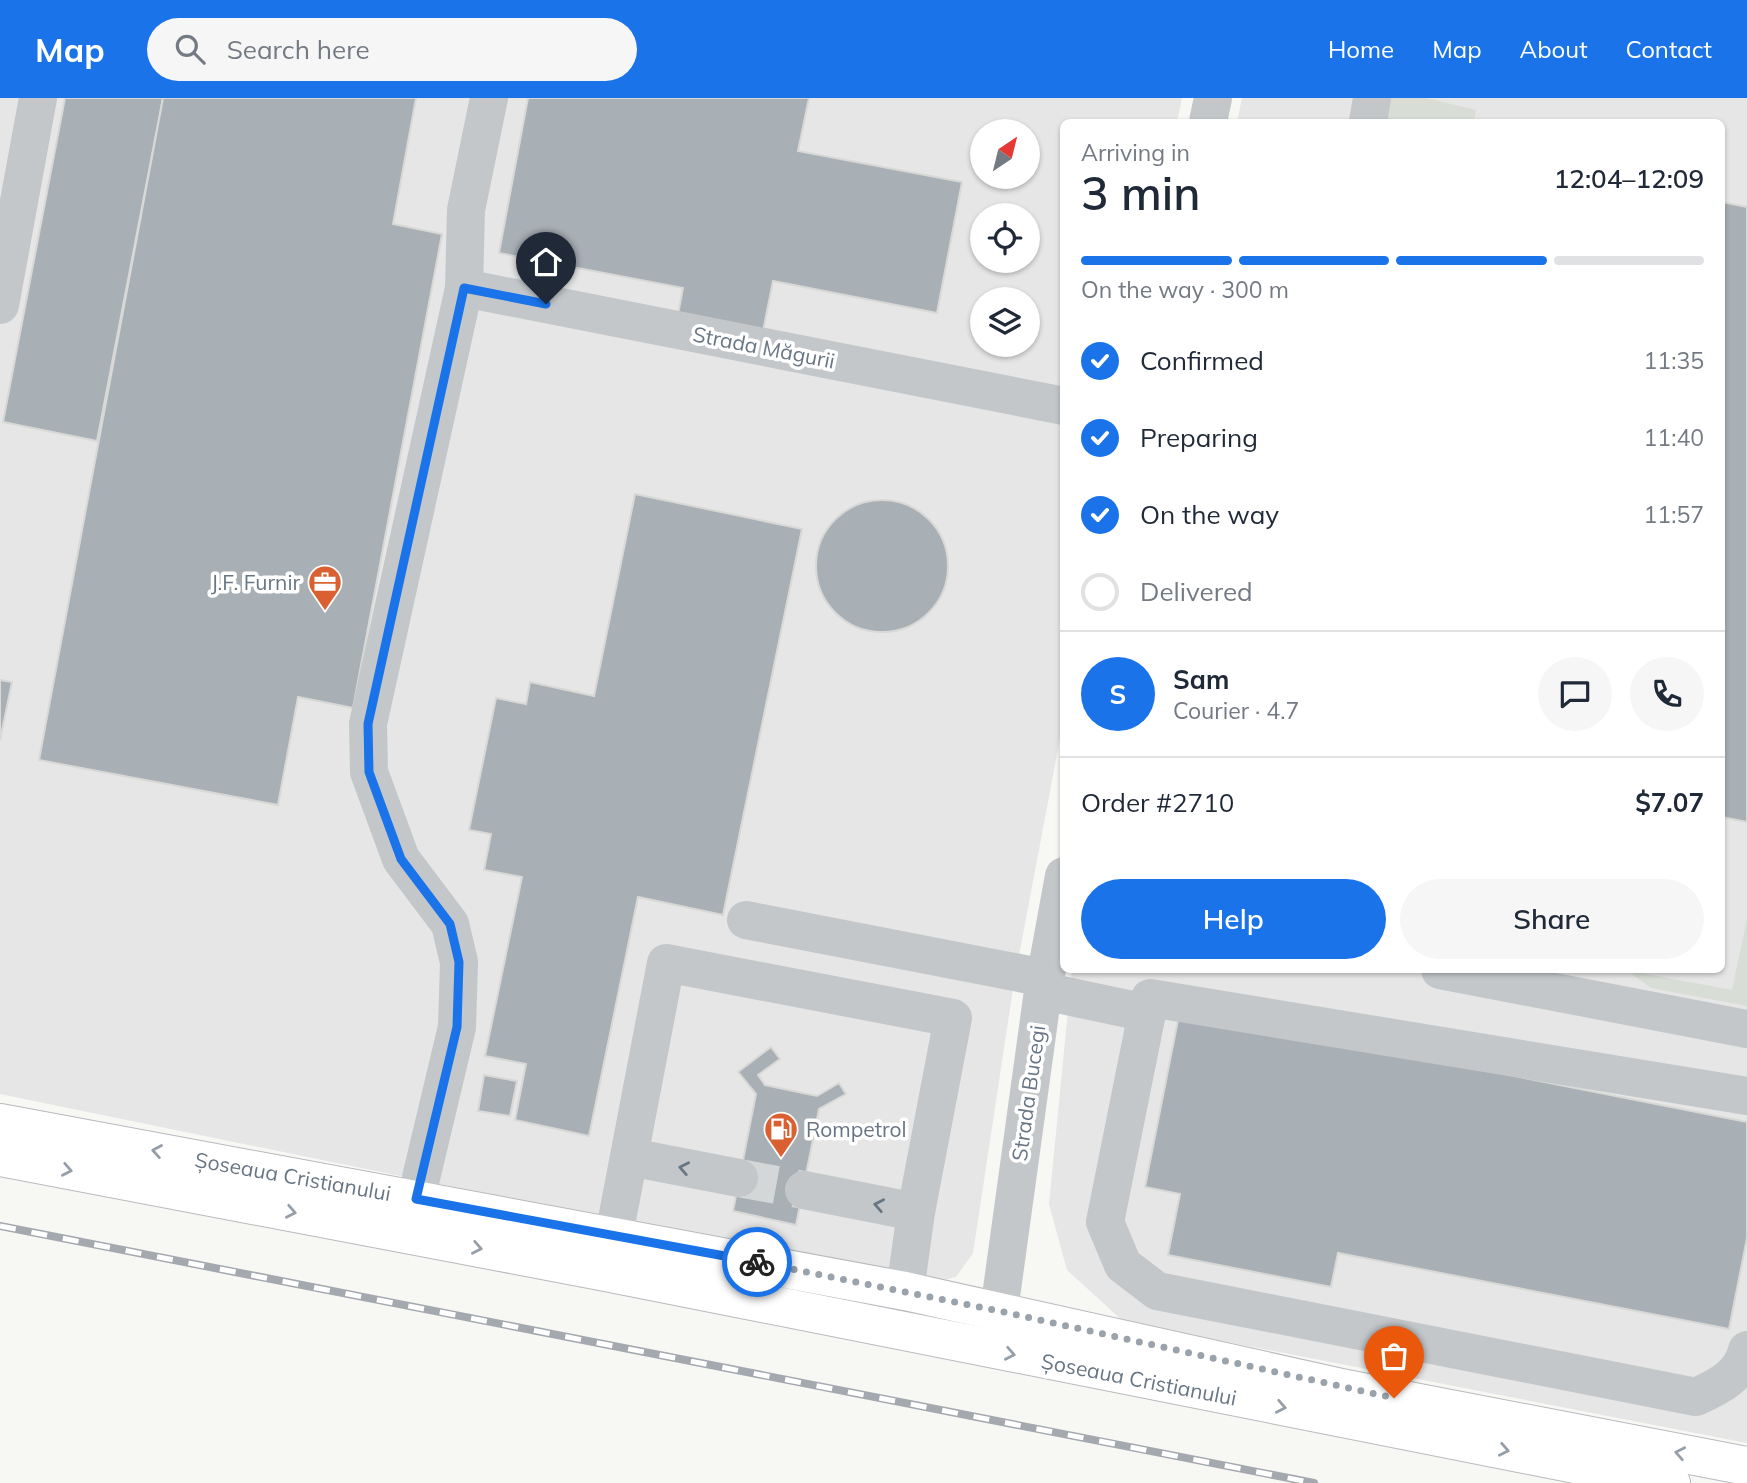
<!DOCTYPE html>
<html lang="en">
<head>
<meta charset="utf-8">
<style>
	body { margin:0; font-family:Mulish,sans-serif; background:#f6f6f7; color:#1f2937; height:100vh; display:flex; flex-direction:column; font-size:26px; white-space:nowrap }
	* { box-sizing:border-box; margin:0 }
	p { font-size:23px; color:#747a83 }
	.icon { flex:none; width:38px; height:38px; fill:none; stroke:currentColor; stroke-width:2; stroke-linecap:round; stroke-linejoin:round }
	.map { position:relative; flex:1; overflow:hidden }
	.side { position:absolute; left:1060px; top:21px; width:665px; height:854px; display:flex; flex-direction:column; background:#fff; border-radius:10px; box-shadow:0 2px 5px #0004 }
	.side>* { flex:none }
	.needle { width:46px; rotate:35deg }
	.buttons { position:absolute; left:970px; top:21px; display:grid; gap:14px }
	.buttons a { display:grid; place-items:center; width:70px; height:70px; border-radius:50%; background:#fff; box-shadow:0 2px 5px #0004; font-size:35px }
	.pin { position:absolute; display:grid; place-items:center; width:60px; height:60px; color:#fff; margin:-72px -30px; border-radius:50% 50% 50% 0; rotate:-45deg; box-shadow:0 0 7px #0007 }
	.pin .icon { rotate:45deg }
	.courier { position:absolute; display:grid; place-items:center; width:70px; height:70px; margin:-35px; border:5px solid #1a73e8; border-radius:50%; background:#fff; color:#222; box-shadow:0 2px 9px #0007 }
	.headline em { font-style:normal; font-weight:600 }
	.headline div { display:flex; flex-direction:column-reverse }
	.headline { display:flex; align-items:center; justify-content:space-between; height:119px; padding:0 21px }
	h1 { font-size:46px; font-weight:600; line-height:52px }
	.bar { display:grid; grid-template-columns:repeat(4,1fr); gap:10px 7px; align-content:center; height:84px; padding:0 21px }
	.bar i { height:9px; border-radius:5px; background:#e0e1e3 }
	.bar .on { background:#1a73e8 }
	.bar p { grid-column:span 4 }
	.line { display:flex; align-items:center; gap:18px; padding:0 21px; border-top:2px solid #e0e1e3 }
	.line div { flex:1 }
	.round { display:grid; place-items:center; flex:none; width:74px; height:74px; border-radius:37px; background:#f6f6f7 }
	ol { padding:0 21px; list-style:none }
	li { display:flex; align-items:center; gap:21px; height:77px }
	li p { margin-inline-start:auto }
	li .icon { padding:7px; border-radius:50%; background:#1a73e8; color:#fff; stroke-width:4 }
	li:last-child { color:#747a83 }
	li i { width:38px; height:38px; border:4px solid #e0e1e3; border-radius:50% }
	.action { display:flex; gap:14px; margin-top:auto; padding:14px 21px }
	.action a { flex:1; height:80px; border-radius:42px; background:#1a73e8; color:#fff; font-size:28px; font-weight:600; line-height:80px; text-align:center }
	.action a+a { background:#f6f6f7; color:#1f2937 }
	header { display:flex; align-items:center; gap:42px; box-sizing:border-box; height:98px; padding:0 35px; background:#1a73e8; color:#fff }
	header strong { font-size:33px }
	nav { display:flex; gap:38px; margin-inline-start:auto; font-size:24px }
	.search { width:490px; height:63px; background:#f6f6f7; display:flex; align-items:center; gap:18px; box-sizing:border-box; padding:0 24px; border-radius:38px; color:#747a83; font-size:26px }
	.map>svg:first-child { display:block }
	.built { fill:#e5e6e5; fill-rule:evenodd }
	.green { fill:#d8ded5 }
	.building { fill:#a8afb5; stroke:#d8d9d7; stroke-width:2 }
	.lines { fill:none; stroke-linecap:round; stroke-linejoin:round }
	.minor-tunnel { stroke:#d3d7d8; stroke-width:38; stroke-dasharray:38 19; stroke-linecap:butt }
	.major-casing { stroke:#b6babe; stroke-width:40 }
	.minor { stroke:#c3c7ca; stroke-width:38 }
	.major { stroke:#fff; stroke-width:38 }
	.rail-casing { stroke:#a4a9af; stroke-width:8 }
	.rail { stroke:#fff; stroke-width:5; stroke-dasharray:16; stroke-linecap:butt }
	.oneway { stroke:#959fa9 }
	.oneway2 { stroke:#687684 }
	.done { stroke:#9aa3ab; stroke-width:7; stroke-dasharray:0 12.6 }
	.route { stroke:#1a73e8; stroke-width:9 }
	.labels { text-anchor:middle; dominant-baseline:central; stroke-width:7; stroke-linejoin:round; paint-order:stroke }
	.street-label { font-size:21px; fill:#687684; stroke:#fff }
	.poi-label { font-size:21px; fill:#687684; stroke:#fff; text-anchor:end }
</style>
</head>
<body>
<header>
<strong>Map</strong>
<div class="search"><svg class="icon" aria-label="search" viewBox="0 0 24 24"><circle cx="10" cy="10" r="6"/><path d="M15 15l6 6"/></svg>Search here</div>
<nav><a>Home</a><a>Map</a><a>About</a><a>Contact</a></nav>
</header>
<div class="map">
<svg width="1747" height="1385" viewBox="0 0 1747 1385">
	<rect width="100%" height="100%" fill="#f7f7f4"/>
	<g class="built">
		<path d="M 0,0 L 1182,0 L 1177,24 L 1064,24 L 1064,619 L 1014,884 L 973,1155 L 956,1179 L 928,1186 L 0,996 ZM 982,33 L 1027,33 L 1027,79 L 982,79 ZM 982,117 L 1027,117 L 1027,163 L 982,163 ZM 982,201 L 1027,201 L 1027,247 L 982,247 Z"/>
		<polygon points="1242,0 1747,0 1747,1345 1124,1224 1067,1172 1049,1106 1072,872 1722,872 1722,24 1237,24"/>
	</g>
	<g class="green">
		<polygon points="1388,0 1426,0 1476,12 1474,24 1368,24"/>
		<polygon points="1747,821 1747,908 1651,890 1626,872 1732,892"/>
	</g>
	<g class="building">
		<polygon points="65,0 163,0 97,343 3,324"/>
		<polygon points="163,0 416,0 393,126 442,136 353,610 298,599 278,707 39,662"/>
		<polygon points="528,0 809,0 798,53 962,84 937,215 773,183 762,238 677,222 683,190 499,155"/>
		<polygon points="1722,104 1747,109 1747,724 1722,719"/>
		<polygon points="635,396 802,431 723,817 638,799 589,1038 515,1022 526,966 485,958 522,779 484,772 491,736 469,732 496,600 526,606 530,584 594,598"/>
		<circle cx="882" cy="468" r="66"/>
		<polygon points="0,582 12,584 0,642"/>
		<polygon points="1180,912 1747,1024 1747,1140 1729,1231 1338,1155 1331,1189 1168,1157 1180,1096 1145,1089"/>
		<polygon points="771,949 780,961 758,977 765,987 817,998 839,985 846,996 819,1011 796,1127 733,1113 756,996 738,974"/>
		<polygon points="484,977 517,983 510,1018 478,1013"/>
	</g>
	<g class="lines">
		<polyline class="minor-tunnel" points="739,1080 804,1092"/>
		<g class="major-casing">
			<g id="major">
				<polyline points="0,1025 905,1193 1346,1291 1747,1368"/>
				<polyline points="0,1059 606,1174 1671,1385"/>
			</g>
		</g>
		<g class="minor">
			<polyline points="1208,24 1213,0"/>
			<polyline points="1368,24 1372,0"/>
			<polyline points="464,190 1064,308"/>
			<polyline points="0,207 38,0"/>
			<polyline points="746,822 1045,880"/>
			<polyline points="1440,872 1747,931"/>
			<polyline points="1043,893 1147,915"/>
			<path d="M 1747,998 L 1150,900 L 1105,1124 L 1123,1167 L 1157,1193 L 1696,1299 C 1718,1289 1741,1278 1747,1252"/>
			<polyline points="630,1059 739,1080"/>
			<polyline points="804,1092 916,1114 905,1193"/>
			<polyline points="416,1101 457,929 459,864 450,826 401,761 369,674 368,626 464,190 466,112 489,0"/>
			<polyline points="614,1137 666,865 953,920 916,1114"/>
			<polyline points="999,1213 1043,893 1064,778"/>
		</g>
		<use href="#major" class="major"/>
		<g class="rail-casing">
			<polyline id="rail" points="0,1128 1314,1385"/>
		</g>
		<use href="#rail" class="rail"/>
	</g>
	<defs><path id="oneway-chevron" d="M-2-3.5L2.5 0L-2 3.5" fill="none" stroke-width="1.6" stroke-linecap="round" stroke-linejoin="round" transform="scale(1.75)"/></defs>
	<g class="oneway">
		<use href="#oneway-chevron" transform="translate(157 1053) rotate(-170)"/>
		<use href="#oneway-chevron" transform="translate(67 1072) rotate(11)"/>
		<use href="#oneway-chevron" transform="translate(291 1114) rotate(11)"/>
		<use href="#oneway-chevron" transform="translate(477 1150) rotate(11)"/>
		<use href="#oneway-chevron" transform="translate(1010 1256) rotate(11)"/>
		<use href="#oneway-chevron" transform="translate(1281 1309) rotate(11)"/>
		<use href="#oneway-chevron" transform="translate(1504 1352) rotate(11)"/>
		<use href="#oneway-chevron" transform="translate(1680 1355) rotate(-169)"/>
	</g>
	<g class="oneway2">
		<use href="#oneway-chevron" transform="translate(684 1070) rotate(-169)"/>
		<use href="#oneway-chevron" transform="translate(879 1107) rotate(-169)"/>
	</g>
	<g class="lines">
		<polyline class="done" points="757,1164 999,1213 1394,1300"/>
		<polyline class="route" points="546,206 464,190 368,626 369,674 401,761 450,826 459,864 457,929 416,1101 757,1164"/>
	</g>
	<defs>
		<g id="office-pin" transform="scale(1.75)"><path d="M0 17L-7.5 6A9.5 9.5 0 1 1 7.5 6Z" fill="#da6031" stroke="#fff"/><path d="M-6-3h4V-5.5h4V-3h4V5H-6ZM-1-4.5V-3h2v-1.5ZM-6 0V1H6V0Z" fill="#fff"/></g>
		<g id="fuel-pin" transform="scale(1.75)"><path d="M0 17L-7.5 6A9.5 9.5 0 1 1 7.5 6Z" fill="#da6031" stroke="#fff"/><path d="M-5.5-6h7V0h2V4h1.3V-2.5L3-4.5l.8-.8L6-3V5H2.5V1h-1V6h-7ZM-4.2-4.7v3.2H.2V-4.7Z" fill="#fff"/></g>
	</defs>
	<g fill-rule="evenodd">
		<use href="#office-pin" x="325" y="484"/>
		<use href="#fuel-pin" x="781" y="1031"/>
	</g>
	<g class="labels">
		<g class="street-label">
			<text transform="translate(764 249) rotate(11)">Strada Măgurii</text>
			<text transform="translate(1028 995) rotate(-82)">Strada Bucegi</text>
			<text transform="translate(293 1078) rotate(10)">Șoseaua Cristianului</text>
			<text transform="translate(1139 1281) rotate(11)">Șoseaua Cristianului</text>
		</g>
		<g class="poi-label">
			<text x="300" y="484">J.F. Furnir</text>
			<text x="806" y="1031" text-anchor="start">Rompetrol</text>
		</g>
	</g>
</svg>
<div class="buttons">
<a><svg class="needle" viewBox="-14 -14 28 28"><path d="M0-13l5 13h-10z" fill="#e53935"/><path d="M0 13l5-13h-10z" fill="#747a83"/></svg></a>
<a><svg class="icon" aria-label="locate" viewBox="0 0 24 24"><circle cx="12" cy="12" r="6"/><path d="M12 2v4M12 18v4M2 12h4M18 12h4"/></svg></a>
<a><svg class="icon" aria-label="layers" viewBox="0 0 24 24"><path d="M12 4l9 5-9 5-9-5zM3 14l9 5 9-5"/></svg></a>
</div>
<div class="pin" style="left:1394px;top:1300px;background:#ea580c"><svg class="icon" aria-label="bag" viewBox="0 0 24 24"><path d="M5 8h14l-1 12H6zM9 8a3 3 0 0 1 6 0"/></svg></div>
<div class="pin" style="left:546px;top:206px;background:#1f2937"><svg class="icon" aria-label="home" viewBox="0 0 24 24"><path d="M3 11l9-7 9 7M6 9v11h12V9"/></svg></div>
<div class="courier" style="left:757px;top:1164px"><svg class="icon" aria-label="bike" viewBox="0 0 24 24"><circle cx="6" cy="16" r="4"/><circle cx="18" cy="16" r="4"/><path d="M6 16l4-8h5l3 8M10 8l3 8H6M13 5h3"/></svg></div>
<section class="side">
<div class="headline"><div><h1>3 min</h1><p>Arriving in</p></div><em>12:04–12:09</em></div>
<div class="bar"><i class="on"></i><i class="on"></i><i class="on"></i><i></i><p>On the way · 300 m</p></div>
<ol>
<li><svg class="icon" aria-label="check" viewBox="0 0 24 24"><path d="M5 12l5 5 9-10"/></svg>Confirmed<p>11:35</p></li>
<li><svg class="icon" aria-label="check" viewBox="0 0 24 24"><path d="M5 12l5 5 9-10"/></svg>Preparing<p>11:40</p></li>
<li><svg class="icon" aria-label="check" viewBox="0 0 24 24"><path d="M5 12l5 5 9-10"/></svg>On the way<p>11:57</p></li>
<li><i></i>Delivered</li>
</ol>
<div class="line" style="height:126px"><b class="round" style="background:#1a73e8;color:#fff">S</b><div><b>Sam</b><p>Courier · 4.7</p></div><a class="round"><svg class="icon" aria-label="chat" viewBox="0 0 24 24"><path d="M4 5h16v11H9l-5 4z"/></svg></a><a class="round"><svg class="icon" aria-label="phone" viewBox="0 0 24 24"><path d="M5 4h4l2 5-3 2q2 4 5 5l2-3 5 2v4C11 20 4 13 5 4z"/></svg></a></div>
<div class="line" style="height:91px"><div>Order #2710</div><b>$7.07</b></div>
<div class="action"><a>Help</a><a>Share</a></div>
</section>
</div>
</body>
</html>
